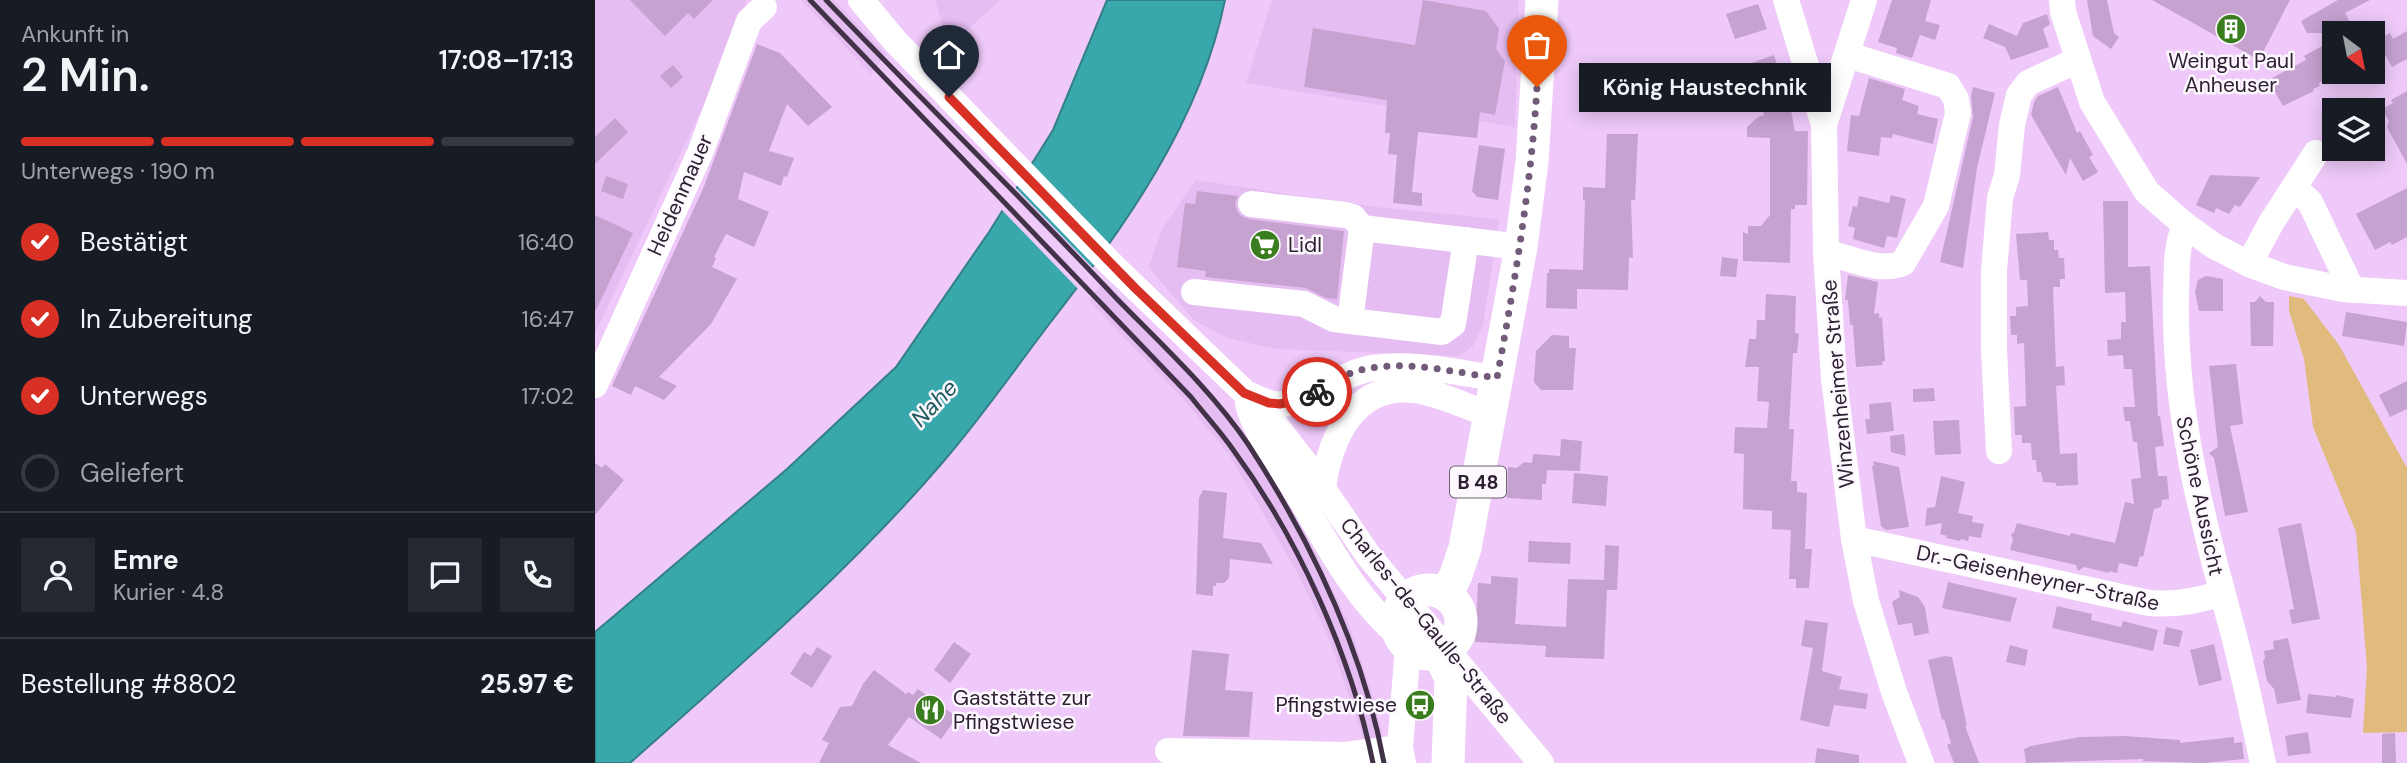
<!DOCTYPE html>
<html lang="de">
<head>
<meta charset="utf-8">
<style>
	body { margin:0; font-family:"DM Sans",sans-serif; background:#242831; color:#f1f3f6; height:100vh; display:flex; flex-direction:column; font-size:26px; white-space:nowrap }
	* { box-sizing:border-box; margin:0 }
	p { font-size:23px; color:#9ea1a6 }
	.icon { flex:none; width:38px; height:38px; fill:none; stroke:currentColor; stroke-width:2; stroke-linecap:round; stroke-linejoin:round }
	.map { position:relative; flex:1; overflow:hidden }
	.drawer { display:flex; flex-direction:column; background:#171b24; width:595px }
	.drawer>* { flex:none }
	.needle { width:46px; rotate:148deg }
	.fabs { position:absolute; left:1727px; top:21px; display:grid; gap:14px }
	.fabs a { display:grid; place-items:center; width:63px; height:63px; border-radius:0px; background:#171b24; box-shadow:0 4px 18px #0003; font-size:35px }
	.pin { position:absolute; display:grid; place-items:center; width:60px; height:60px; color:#fff; margin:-72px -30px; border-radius:50% 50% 50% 0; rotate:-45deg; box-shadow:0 0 7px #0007 }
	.pin .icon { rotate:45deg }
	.courier { position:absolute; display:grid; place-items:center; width:70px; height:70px; margin:-35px; border:5px solid #d93025; border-radius:50%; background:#fff; color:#222; box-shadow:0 2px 9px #0007 }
	.bubble { position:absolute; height:49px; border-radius:0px; background:#171b24; box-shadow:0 4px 18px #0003; font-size:23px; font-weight:600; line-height:49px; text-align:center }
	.overview em { font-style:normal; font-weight:600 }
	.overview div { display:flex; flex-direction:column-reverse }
	.overview { display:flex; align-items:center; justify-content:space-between; height:119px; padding:0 21px }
	h1 { font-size:46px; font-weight:600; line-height:52px }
	.bar { display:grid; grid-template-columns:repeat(4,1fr); gap:10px 7px; align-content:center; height:84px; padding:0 21px }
	.bar i { height:9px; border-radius:5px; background:#363941 }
	.bar .on { background:#d93025 }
	.bar p { grid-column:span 4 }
	.line { display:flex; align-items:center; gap:18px; padding:0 21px; border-top:2px solid #363941 }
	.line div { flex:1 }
	.round { display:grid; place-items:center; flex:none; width:74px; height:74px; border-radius:0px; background:#242831 }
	ol { padding:0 21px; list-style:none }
	li { display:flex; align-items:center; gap:21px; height:77px }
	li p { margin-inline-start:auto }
	li .icon { padding:7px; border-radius:50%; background:#d93025; color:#fff; stroke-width:4 }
	li:last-child { color:#9ea1a6 }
	li i { width:38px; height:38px; border:4px solid #363941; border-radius:50% }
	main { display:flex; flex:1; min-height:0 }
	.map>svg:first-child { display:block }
	.built { fill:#e6bdf3 }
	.green { fill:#e1bb7d }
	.water { fill:#38a8ac; stroke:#357f87; stroke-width:2 }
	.pier { fill:#eec9f9 }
	.building { fill:#c6a2d1 }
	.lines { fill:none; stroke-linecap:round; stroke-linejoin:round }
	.minor { stroke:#fff; stroke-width:26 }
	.major { stroke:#fff; stroke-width:33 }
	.rail { stroke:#423247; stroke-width:5 }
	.done { stroke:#715b78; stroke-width:7; stroke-dasharray:0 12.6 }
	.route { stroke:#d93025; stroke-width:9 }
	.labels { text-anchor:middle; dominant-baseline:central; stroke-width:5; stroke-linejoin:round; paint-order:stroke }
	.shield { fill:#fcf8fd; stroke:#6c616f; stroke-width:2 }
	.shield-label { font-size:19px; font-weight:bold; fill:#2e2032 }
	.poi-label { font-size:21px; fill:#2e2032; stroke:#fcf8fd; text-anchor:start }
	.street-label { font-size:21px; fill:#2e2032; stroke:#fcf8fd }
	.water-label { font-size:23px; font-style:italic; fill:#1f5b5d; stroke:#fcf8fd }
</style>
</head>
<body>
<main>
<section class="drawer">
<div class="overview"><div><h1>2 Min.</h1><p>Ankunft in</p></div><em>17:08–17:13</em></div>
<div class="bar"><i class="on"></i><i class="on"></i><i class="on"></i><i></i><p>Unterwegs · 190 m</p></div>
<ol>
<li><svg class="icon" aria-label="check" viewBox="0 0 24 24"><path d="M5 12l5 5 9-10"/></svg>Bestätigt<p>16:40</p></li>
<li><svg class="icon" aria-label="check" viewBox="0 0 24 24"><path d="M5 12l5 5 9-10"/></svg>In Zubereitung<p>16:47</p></li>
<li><svg class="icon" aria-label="check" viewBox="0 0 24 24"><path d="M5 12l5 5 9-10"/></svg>Unterwegs<p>17:02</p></li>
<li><i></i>Geliefert</li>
</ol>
<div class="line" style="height:126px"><a class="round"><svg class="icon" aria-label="person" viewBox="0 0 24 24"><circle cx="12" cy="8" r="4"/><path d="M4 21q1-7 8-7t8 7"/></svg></a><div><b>Emre</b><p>Kurier · 4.8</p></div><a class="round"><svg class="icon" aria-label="chat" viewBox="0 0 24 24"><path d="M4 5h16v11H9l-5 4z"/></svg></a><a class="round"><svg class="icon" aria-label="phone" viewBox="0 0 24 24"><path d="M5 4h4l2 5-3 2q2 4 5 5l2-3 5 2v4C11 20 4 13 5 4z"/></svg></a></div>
<div class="line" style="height:91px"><div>Bestellung #8802</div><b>25.97 €</b></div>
</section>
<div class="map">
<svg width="1812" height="763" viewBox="0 0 1812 763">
	<rect width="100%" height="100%" fill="#eec9f9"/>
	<g class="built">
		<polygon points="0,0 150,0 152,14 0,333"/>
		<polygon points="206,0 239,0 291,54 276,74"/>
		<polygon points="340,0 405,0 354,47"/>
		<polygon points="677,0 924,0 920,127 651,83"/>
		<polygon points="601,180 780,207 901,219 904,221 888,325 878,346 864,356 682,349 632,338 599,320 560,275 554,266 568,227"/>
		<polygon points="509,280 608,384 654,439 690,496 724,561 755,627 778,697 794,763 772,763 766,731 733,636 703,574 635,456 590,401 494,301"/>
	</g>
	<polygon class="green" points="1694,296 1709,299 1744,345 1812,468 1812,732 1768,733 1772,668 1761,532 1718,427 1709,359 1694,311"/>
	<path class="water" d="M 512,0 L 630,0 C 605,123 530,226 455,323 C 420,369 386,418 348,462 C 254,572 143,667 35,763 L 0,763 L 0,632 L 192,469 L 301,367 L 394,232 L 458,130 Z"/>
	<polygon class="pier" points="419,186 500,270 485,291 405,208"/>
	<g class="building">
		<polygon points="35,0 118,0 99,19 93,13 70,36"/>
		<polygon points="828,0 891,11 904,29 901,49 910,61 900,115 885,112 882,138 823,132 817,192 827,193 827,206 798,203 802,155 793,154 795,133 790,133 792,100 709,87 718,28 820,45"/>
		<polygon points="1297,0 1336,0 1330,21 1345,25 1340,40 1325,35 1317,58 1301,53 1302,48 1283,42"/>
		<polygon points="1492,0 1512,0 1519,33 1524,37 1516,49 1498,36"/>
		<polygon points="1557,0 1695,0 1664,60"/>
		<polygon points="1743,0 1775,0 1750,13 1761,33 1712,33 1706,21"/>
		<polygon points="1163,4 1172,29 1140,39 1131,14"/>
		<polygon points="1452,14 1455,24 1448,29 1454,47 1416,60 1410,47 1388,38 1394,24 1422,36 1428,23"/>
		<polygon points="1812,31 1812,59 1797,67 1782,40 1795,33 1798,39"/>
		<polygon points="1740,39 1740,72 1741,74 1724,83 1725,86 1718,89 1719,91 1688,106 1673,80 1711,60 1709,56"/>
		<polygon points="162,44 185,53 237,107 213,126 192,104 174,151 199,158 192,177 189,176 186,186 149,172 143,199 174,212 159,247 131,234 119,257 121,258 117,267 142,279 116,324 64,377 82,386 69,400 40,386 36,395 17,386 108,189"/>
		<polygon points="1179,55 1195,105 1200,131 1213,131 1212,205 1200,205 1200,209 1196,209 1195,263 1148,261 1148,232 1153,234 1153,226 1166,226 1175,215 1175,138 1152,137 1152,127 1163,117 1169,115 1163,84 1152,88 1145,69 1157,65 1156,63"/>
		<polygon points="78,65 88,77 76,88 65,76"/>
		<polygon points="1274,78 1310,89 1307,100 1324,106 1322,114 1343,119 1338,144 1298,134 1297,138 1286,137 1284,156 1252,151 1256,115 1264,116"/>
		<polygon points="1378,87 1400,93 1382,168 1368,268 1345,262 1378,117 1376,96"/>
		<polygon points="1463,87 1482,133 1485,131 1498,155 1494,157 1503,172 1488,181 1475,158 1471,175 1436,115 1439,102 1443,96"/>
		<polygon points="1812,91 1812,164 1792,127 1794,121 1787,109 1798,103 1796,100"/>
		<polygon points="20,118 33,132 0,164 0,137"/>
		<polygon points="1012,134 1043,134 1040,200 1036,200 1038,258 1034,257 1033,290 982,289 982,309 951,308 952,273 954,273 954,269 988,270 990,200 988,200 988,187 1010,188"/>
		<polygon points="884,145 910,149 903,200 882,197 877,191"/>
		<polygon points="1615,175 1665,177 1645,207 1640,205 1634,214 1621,208 1619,213 1601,205"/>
		<polygon points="11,176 33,184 28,199 6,191"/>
		<polygon points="1812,188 1812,237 1797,245 1795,242 1780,250 1761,214"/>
		<polygon points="602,191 643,196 640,203 642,211 646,216 654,219 749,231 742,299 731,298 711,288 610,277 611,271 582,267 590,203 600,204"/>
		<polygon points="1296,195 1311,199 1302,238 1292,236 1289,248 1258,239 1260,228 1253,226 1258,206 1262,207 1264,196 1294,203"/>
		<polygon points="1508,201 1533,201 1533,267 1555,266 1563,416 1565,416 1569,446 1560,447 1563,476 1572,476 1574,499 1567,500 1566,507 1559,509 1548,557 1545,556 1542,567 1524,563 1522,573 1514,571 1514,573 1489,567 1483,571 1481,565 1415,550 1418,539 1416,535 1419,532 1422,523 1475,536 1476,533 1520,543 1530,502 1539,504 1536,479 1546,478 1542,442 1538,442 1535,421 1530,421 1528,407 1540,407 1537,369 1529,369 1528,355 1513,356 1512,340 1526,339 1526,322 1531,322 1530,292 1510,293"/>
		<polygon points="0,215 38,233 0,312"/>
		<polygon points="1453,232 1454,240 1459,240 1459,250 1463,250 1464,258 1469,258 1470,279 1465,279 1465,287 1458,287 1461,367 1469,366 1470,385 1461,386 1465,454 1482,453 1483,485 1461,486 1461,483 1448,482 1446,472 1442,472 1441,460 1437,460 1436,443 1427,443 1427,435 1420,435 1419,407 1431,406 1429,343 1422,344 1422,335 1416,335 1415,316 1421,316 1421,307 1433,306 1432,280 1425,280 1421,234"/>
		<polygon points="1127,257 1143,259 1141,277 1125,276"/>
		<polygon points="1253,275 1283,282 1279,314 1284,313 1284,318 1287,317 1290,361 1287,361 1288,365 1261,367 1258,325 1255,325 1253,300 1250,300"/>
		<polygon points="1611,276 1628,279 1628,311 1604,311 1600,292 1603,280"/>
		<polygon points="1171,294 1201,296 1200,333 1204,334 1202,353 1198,353 1194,429 1199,429 1196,481 1202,481 1202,492 1212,493 1210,549 1217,549 1214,588 1201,588 1201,579 1194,579 1196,530 1177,529 1177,511 1148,509 1149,454 1139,453 1140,427 1172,428 1174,402 1162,401 1164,367 1150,367 1154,339 1161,339 1162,320 1170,320"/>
		<polygon points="1665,296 1671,302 1679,302 1678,346 1656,346 1655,302 1660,302"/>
		<polygon points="1751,312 1812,322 1809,346 1747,336"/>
		<polygon points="957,335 974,336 974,348 981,348 978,390 946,390 939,382 941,351"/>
		<polygon points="1641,364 1648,424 1635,426 1653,512 1630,516 1619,458 1614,453 1623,447 1614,366"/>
		<polygon points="1812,381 1812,409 1795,417 1784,395"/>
		<polygon points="1339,388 1340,401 1318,402 1318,389"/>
		<polygon points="1296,402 1299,431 1272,434 1270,419 1275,419 1274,404"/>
		<polygon points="1364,420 1366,454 1340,455 1338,421"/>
		<polygon points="1309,434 1311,456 1296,452 1295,436"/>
		<polygon points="966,439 987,441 985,471 952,470 951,484 947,484 947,500 912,498 913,467 922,468 929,462 937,463 938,454 965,456"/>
		<polygon points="1278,461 1304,467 1314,527 1291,530 1286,526 1277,466 1279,466"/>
		<polygon points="0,463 7,468 10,464 29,480 0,515"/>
		<polygon points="979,473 1013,476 1011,506 977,503"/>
		<polygon points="1346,476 1370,482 1363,513 1378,516 1377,522 1389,524 1386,538 1374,536 1373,541 1366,539 1365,541 1351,538 1352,536 1345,534 1347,523 1330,526 1332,508 1340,507"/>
		<polygon points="608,490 632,493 628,538 666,543 678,564 635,559 634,578 629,583 621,583 621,586 618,586 618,596 601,594 604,498"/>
		<polygon points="1706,523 1725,619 1697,624 1694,610 1699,609 1683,528"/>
		<polygon points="934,541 976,543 975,564 933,562"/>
		<polygon points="1010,545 1024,546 1022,590 1012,590 1009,659 950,657 951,646 880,642 883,583 896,584 896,576 923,578 920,624 971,627 973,579 1009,580"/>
		<polygon points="1353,582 1422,598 1415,622 1347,608"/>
		<polygon points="1304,590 1323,597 1330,607 1334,633 1319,636 1317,623 1303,625 1297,602 1305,597"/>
		<polygon points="1462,606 1497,614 1496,620 1526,627 1528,621 1563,630 1558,651 1457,628"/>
		<polygon points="1210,620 1233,623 1227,671 1247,677 1244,689 1273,694 1271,709 1239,705 1234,727 1205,720 1218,648 1206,646"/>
		<polygon points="1571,627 1588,631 1584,647 1568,644"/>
		<polygon points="1693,638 1706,700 1682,704 1679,689 1672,681 1668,661 1670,658 1669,651 1679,649 1678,641"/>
		<polygon points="359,642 376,654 355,683 339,670"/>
		<polygon points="1619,644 1627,680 1604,686 1595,650"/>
		<polygon points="1415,645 1433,650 1430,666 1411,662"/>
		<polygon points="222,647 237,656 217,688 195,674 209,652 216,656"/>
		<polygon points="597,650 634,654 630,690 658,692 654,737 588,736"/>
		<polygon points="1350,656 1357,657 1372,726 1370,726 1384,763 1359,763 1352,745 1356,743 1349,719 1347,720 1333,660"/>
		<polygon points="279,670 311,694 313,692 318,695 323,689 362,717 346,739 314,717 293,745 326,763 224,763 234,743 227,740 245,707 257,706 268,684"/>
		<polygon points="1713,694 1741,697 1741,695 1759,699 1756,718 1711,713"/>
		<polygon points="1713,732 1716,753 1693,756 1690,736"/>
		<polygon points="1800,733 1801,763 1787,763 1787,734"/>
		<polygon points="1530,736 1585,740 1585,743 1639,737 1639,743 1647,742 1649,759 1609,763 1548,761 1548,759 1431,763 1429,749 1436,746 1485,737"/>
		<polygon points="1222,748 1264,755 1264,763 1220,763"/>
	</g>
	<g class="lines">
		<g class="minor">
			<polyline points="266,0 300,41 517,265 671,413 716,471 773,555 946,763"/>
			<polyline points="1191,0 1229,125"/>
			<polyline points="1269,0 1229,125 1231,252 1239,379 1259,539 1271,601 1299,692 1326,763"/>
			<polyline points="1467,0 1468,12 1497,102 1552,192 1590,225 1619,246 1654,264 1689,277 1748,289 1812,293"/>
			<polyline points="1700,188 1715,202 1757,290"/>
			<polyline points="656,204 750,215 758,217 767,228 926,247"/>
			<path d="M 1590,225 C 1580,248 1582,274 1581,299 C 1579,413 1607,519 1637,628 C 1649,673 1658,718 1668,763"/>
			<path d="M 1231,252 C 1254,258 1286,273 1308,263 L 1341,206 L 1363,113 L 1361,99 L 1353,86 L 1253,55"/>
			<polyline points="1654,264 1676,223 1721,153"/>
			<polyline points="599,292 709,304 739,319 847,332 858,324 871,240"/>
			<polyline points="755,321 767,228"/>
			<polyline points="0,385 105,153 154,21 169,7"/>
			<path d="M 652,394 C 660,397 669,402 678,404 C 712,408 742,373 778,368 C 818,362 863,373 902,378"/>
			<path d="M 653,404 C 661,435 683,461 699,488 C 731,540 758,597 805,636"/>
			<polyline points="1404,451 1399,350 1399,271 1405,198 1412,175 1417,125 1424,95 1433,83 1483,60"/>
			<path d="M 728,488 C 735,438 759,383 819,390 C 845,393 871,407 896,415"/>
			<path d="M 1259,539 L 1554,603 C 1580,605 1601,602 1626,593"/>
			<polyline points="573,751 750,755 805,748"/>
			<polyline points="808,763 805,748 813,646"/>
		</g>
		<g class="major">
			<circle cx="834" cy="622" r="32"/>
			<polyline points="851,594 861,575 870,548 926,247 937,162 947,0"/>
			<polyline points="844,652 856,679 853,763"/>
		</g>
		<g class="rail">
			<path d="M 215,0 L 596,397 C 610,415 626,432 639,451 C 704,540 756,655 778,763"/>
			<path d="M 231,0 C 327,100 427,198 522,299 C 567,345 617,391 653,444 C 716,541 768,649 789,763"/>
		</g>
	</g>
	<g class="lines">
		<path class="done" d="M 722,392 C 733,385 744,378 756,373 C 801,357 856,372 902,378 C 920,281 936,186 942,87"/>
		<polyline class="route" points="354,97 540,288 649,393 674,403 685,404 711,398 722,392"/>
	</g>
	<defs>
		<g id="building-disc" transform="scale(1.575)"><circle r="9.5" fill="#3a7d1f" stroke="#fcf8fd"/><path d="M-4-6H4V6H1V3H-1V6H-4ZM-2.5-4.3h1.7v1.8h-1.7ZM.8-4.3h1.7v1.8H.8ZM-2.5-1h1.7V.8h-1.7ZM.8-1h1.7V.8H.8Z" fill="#fff"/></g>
		<g id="supermarket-disc" transform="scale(1.575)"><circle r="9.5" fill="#3a7d1f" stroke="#fcf8fd"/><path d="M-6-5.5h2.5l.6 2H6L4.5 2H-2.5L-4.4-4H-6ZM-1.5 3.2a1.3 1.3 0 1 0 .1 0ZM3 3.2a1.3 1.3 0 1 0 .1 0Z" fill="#fff"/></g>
		<g id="bus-disc" transform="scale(1.575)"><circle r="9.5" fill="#3a7d1f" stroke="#fcf8fd"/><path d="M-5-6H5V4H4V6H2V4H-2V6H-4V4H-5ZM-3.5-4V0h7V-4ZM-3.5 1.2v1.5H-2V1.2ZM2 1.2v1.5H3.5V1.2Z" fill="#fff"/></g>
		<g id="restaurant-disc" transform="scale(1.575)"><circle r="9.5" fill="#3a7d1f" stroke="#fcf8fd"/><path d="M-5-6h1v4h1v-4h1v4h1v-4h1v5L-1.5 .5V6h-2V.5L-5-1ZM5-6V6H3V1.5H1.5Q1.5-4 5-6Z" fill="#fff"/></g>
	</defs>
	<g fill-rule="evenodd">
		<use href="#building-disc" x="1636" y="29"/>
		<use href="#supermarket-disc" x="670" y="245"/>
		<use href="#bus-disc" x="825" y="705"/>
		<use href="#restaurant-disc" x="335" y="710"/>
	</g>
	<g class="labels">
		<rect class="shield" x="855" y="466.5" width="56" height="31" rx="5"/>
		<g class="shield-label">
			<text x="883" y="482">B 48</text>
		</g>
		<g class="poi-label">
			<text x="1636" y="61" text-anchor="middle">Weingut Paul<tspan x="1636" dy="24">Anheuser</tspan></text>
			<text x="693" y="245">Lidl</text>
			<text x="358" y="698">Gaststätte zur<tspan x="358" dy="24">Pfingstwiese</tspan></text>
			<text x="802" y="705" text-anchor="end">Pfingstwiese</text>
		</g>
		<g class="street-label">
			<text transform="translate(85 195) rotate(-66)">Heidenmauer</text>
			<text transform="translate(1243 384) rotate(-95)">Winzenheimer Straße</text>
			<text transform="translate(1605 496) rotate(78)">Schöne Aussicht</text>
			<text transform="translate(1443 578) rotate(12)">Dr.-Geisenheyner-Straße</text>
			<text transform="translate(831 621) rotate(51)">Charles-de-Gaulle-Straße</text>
		</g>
		<g class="water-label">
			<text transform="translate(339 403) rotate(-46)">Nahe</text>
		</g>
	</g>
</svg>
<div class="fabs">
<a><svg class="needle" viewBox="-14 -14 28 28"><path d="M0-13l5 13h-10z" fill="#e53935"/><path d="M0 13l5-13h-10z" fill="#9ea1a6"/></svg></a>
<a><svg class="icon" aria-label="layers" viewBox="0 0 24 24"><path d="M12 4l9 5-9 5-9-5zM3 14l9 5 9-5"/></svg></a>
</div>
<div class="pin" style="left:942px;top:87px;background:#ea580c"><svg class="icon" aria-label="bag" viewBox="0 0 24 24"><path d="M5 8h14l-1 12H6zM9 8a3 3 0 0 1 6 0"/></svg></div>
<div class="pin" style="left:354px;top:97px;background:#1f2937"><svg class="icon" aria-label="home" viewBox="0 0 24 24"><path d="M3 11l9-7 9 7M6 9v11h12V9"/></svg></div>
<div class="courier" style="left:722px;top:392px"><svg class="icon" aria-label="bike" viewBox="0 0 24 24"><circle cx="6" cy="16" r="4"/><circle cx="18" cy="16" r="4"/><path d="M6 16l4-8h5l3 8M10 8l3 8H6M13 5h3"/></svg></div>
<div class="bubble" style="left:984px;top:63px;width:252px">König Haustechnik</div>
</div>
</main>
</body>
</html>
